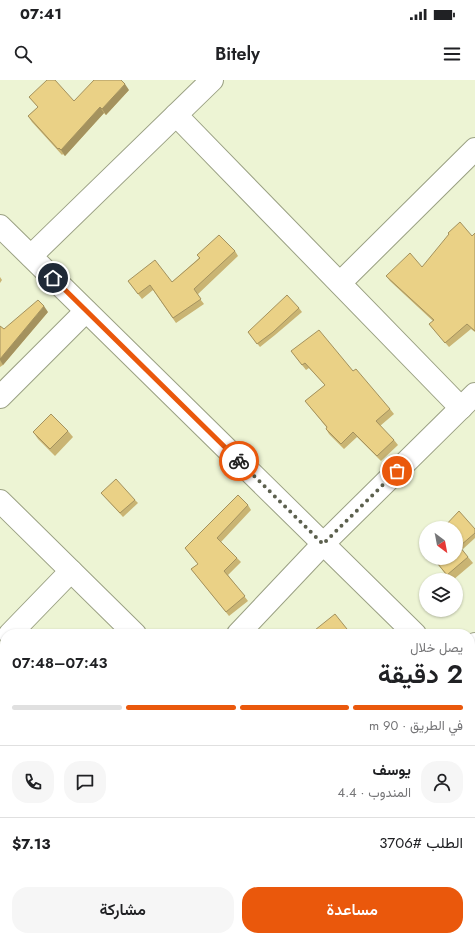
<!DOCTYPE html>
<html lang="ar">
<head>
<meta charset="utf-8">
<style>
	body { margin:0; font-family:Jost,Vazirmatn,sans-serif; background:#f6f6f6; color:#202124; direction:rtl; height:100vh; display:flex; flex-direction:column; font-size:15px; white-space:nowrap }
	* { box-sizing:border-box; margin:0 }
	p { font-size:13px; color:#757577 }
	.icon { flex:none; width:22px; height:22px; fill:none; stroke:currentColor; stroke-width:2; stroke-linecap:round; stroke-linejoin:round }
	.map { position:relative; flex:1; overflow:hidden; direction:ltr }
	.details { position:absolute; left:0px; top:549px; width:475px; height:312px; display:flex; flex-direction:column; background:#fff; border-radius:16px 16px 0 0; box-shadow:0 1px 3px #0004; direction:rtl }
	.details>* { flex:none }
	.needle { width:26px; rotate:148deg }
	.tools { position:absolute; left:419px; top:441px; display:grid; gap:8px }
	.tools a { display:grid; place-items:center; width:44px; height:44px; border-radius:50%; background:#fff; box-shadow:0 1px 3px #0004; font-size:20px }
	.pin { position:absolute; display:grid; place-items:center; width:34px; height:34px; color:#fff; margin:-17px; border:2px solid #fff; border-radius:50%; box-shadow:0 1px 4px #0007 }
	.courier { position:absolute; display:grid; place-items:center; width:40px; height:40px; margin:-20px; border:3px solid #ea580c; border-radius:50%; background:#fff; color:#222; box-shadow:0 1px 5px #0007 }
	.headline em { font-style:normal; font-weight:600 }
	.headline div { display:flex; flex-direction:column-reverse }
	.headline { display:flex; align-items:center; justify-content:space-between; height:68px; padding:0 12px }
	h1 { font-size:26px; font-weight:600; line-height:30px }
	.bar { display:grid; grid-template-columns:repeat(4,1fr); gap:6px 4px; align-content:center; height:48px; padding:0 12px }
	.bar i { height:5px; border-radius:3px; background:#e0e0e0 }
	.bar .on { background:#ea580c }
	.bar p { grid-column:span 4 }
	.line { display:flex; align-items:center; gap:10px; padding:0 12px; border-top:1px solid #e0e0e0 }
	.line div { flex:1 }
	.round { display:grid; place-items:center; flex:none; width:42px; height:42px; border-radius:16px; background:#f6f6f6 }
	.primary-button { display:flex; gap:8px; margin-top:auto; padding:8px 12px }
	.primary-button a { flex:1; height:46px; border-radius:16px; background:#ea580c; color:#fff; font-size:16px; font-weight:600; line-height:46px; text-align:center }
	.primary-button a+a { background:#f6f6f6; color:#202124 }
	.status { display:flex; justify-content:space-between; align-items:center; height:28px; padding:0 20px; background:#fff; direction:ltr }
	.status svg { height:11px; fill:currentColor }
	header { display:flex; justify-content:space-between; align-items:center; height:52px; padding:0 12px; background:#fff; font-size:18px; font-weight:600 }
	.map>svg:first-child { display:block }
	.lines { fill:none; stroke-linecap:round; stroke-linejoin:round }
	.minor-casing { stroke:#9aa083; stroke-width:24 }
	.secondary-casing { stroke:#9aa083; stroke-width:24 }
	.minor { stroke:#fff; stroke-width:22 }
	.secondary { stroke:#fff; stroke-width:22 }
	.wall { fill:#c9b473 }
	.shaded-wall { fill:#a4925e }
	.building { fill:#ead186; stroke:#a4925e }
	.done { stroke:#5c604e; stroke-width:4; stroke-dasharray:0 7.2 }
	.route { stroke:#ea580c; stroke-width:5 }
</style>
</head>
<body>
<div class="status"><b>07:41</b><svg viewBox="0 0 49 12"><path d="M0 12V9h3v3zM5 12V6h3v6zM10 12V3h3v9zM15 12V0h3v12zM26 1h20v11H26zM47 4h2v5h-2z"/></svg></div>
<header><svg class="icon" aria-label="menu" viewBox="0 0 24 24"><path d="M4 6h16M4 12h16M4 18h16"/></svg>Bitely<svg class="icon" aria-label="search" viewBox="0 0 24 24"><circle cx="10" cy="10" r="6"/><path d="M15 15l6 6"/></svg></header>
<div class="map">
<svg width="475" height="861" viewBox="0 0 475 861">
	<rect width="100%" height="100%" fill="#edf4d4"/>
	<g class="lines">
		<g class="minor-casing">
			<g id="minor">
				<polyline points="176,35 461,328"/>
				<polyline points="31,176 212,0"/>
				<polyline points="340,203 475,69"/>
				<polyline points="0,317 86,231"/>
				<polyline points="0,421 135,554"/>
				<polyline points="10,554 71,491"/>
				<polyline points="238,554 323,464 475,314"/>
				<polyline points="470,569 475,564"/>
				<polyline points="470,793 475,788"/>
				<polyline points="0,804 5,798"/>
				<polyline points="212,856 217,861"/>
				<polyline points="188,861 193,856"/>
				<polyline points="403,861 408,856"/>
			</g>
		</g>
		<g class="secondary-casing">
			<g id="secondary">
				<polyline points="0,146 415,554"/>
				<polyline points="470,608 475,613"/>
			</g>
		</g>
		<use href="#minor" class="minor"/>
		<use href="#secondary" class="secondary"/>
	</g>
	<g class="wall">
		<polygon points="129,10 106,35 104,33 65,76 63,74 62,75 32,42 28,36 38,27 29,17 74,21"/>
		<polygon points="475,153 475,252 471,249 449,267 433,249 429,244 433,241 390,201 386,196 422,187 472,156"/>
		<polygon points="235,171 238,176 197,215 204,224 176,243 153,210 142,219 128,201 172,202 199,178 197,175"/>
		<polygon points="0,197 2,200 0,203"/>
		<polygon points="299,228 302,232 275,255 260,267 248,252"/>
		<polygon points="48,232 3,285 0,287 0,246 4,249"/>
		<polygon points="291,271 353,291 390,329 394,334 380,346 394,360 398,365 381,381 357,357 344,369 329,354 326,349 327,348 305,321 325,305 309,288 306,290"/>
		<polygon points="68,351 73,357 55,376 38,359 33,352"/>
		<polygon points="101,413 135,420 138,423 123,437"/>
		<polygon points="248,425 251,430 221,462 241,482 228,495 248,521 229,536 191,489 198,484 185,468"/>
		<polygon points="456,448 475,449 475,458 463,469 456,462"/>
		<polygon points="468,477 473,483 453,500 450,500 433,478"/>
		<polygon points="5,617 5,630 0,624"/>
		<polygon points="0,664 5,670 5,710 0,705"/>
		<polygon points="310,856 334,856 328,861 315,861"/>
	</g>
	<g class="shaded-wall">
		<polygon points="125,4 129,10 106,35 102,29"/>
		<polygon points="100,27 104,33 65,76 61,70"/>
		<polygon points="44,226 48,232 3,285 0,280 0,279"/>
		<polygon points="475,714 475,725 470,731 470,719"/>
	</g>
	<g class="building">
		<polygon points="47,0 55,0 74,21 94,0 121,0 125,4 102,29 100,27 61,70 59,68 58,69 28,36 38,27 29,17"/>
		<polygon points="460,142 472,156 475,153 475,251 467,244 445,263 429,244 434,240 386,196 410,173 422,187 449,154 448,153"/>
		<polygon points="219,155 235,171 194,209 201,219 173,238 150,205 138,214 128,201 155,180 172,202 200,178 197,175"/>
		<polygon points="287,215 299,228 273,252 257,264 248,252"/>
		<polygon points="38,220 44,226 0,279 0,246 4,249"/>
		<polygon points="319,250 353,291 356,289 390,329 376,341 394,360 377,376 353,352 341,364 326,349 327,347 305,321 325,305 305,283 302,285 291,271"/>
		<polygon points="51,334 68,351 50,369 33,352"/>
		<polygon points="116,399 135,420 120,433 101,413"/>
		<polygon points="238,415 248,425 217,458 237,478 224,491 245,516 226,532 191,489 198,484 185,468"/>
		<polygon points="459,431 475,449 475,453 461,465 456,461 456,448 443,448"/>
		<polygon points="456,462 468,477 447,495 433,478 456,478"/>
		<polygon points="335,534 351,554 310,554"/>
		<polygon points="81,549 85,554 76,554"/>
		<polygon points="357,552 359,554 354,554"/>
		<polygon points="5,617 5,628 0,623"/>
		<polygon points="0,664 5,670 5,705 3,707 0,704"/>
		<polygon points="470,697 475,702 475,714 470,719"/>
		<polygon points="475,833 475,861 450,861 446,856 470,856 470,837"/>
		<polygon points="312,856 325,856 319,861 317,861"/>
	</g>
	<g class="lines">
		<polyline class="done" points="239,381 323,464 397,391"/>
		<polyline class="route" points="53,198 239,381"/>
	</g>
</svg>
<div class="tools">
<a><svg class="needle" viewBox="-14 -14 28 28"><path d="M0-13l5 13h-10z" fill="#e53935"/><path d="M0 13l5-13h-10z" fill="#757577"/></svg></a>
<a><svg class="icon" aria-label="layers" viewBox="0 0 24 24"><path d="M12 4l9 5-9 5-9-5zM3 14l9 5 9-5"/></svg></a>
</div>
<div class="pin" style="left:397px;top:391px;background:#ea580c"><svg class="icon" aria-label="bag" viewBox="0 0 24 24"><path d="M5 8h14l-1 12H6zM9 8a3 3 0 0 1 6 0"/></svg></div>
<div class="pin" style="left:53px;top:198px;background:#1f2937"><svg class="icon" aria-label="home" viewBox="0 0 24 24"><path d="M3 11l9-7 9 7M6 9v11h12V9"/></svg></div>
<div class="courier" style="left:239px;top:381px"><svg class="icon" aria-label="bike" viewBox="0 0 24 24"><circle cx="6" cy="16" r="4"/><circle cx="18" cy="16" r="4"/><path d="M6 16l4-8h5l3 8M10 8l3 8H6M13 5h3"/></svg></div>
<section class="details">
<div class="headline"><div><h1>2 دقيقة</h1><p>يصل خلال</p></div><em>07:43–07:48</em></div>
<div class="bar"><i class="on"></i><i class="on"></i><i class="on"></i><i></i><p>في الطريق · 90 m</p></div>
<div class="line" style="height:72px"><a class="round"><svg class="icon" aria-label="person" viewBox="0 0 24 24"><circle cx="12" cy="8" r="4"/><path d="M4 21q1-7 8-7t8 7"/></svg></a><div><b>يوسف</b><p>المندوب · 4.4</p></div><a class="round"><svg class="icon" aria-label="chat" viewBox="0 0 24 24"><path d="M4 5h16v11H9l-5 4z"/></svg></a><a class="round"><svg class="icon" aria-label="phone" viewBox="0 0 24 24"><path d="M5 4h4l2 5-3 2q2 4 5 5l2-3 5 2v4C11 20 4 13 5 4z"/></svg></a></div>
<div class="line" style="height:52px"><div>الطلب #3706</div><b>$7.13</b></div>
<div class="primary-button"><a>مساعدة</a><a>مشاركة</a></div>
</section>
</div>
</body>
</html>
